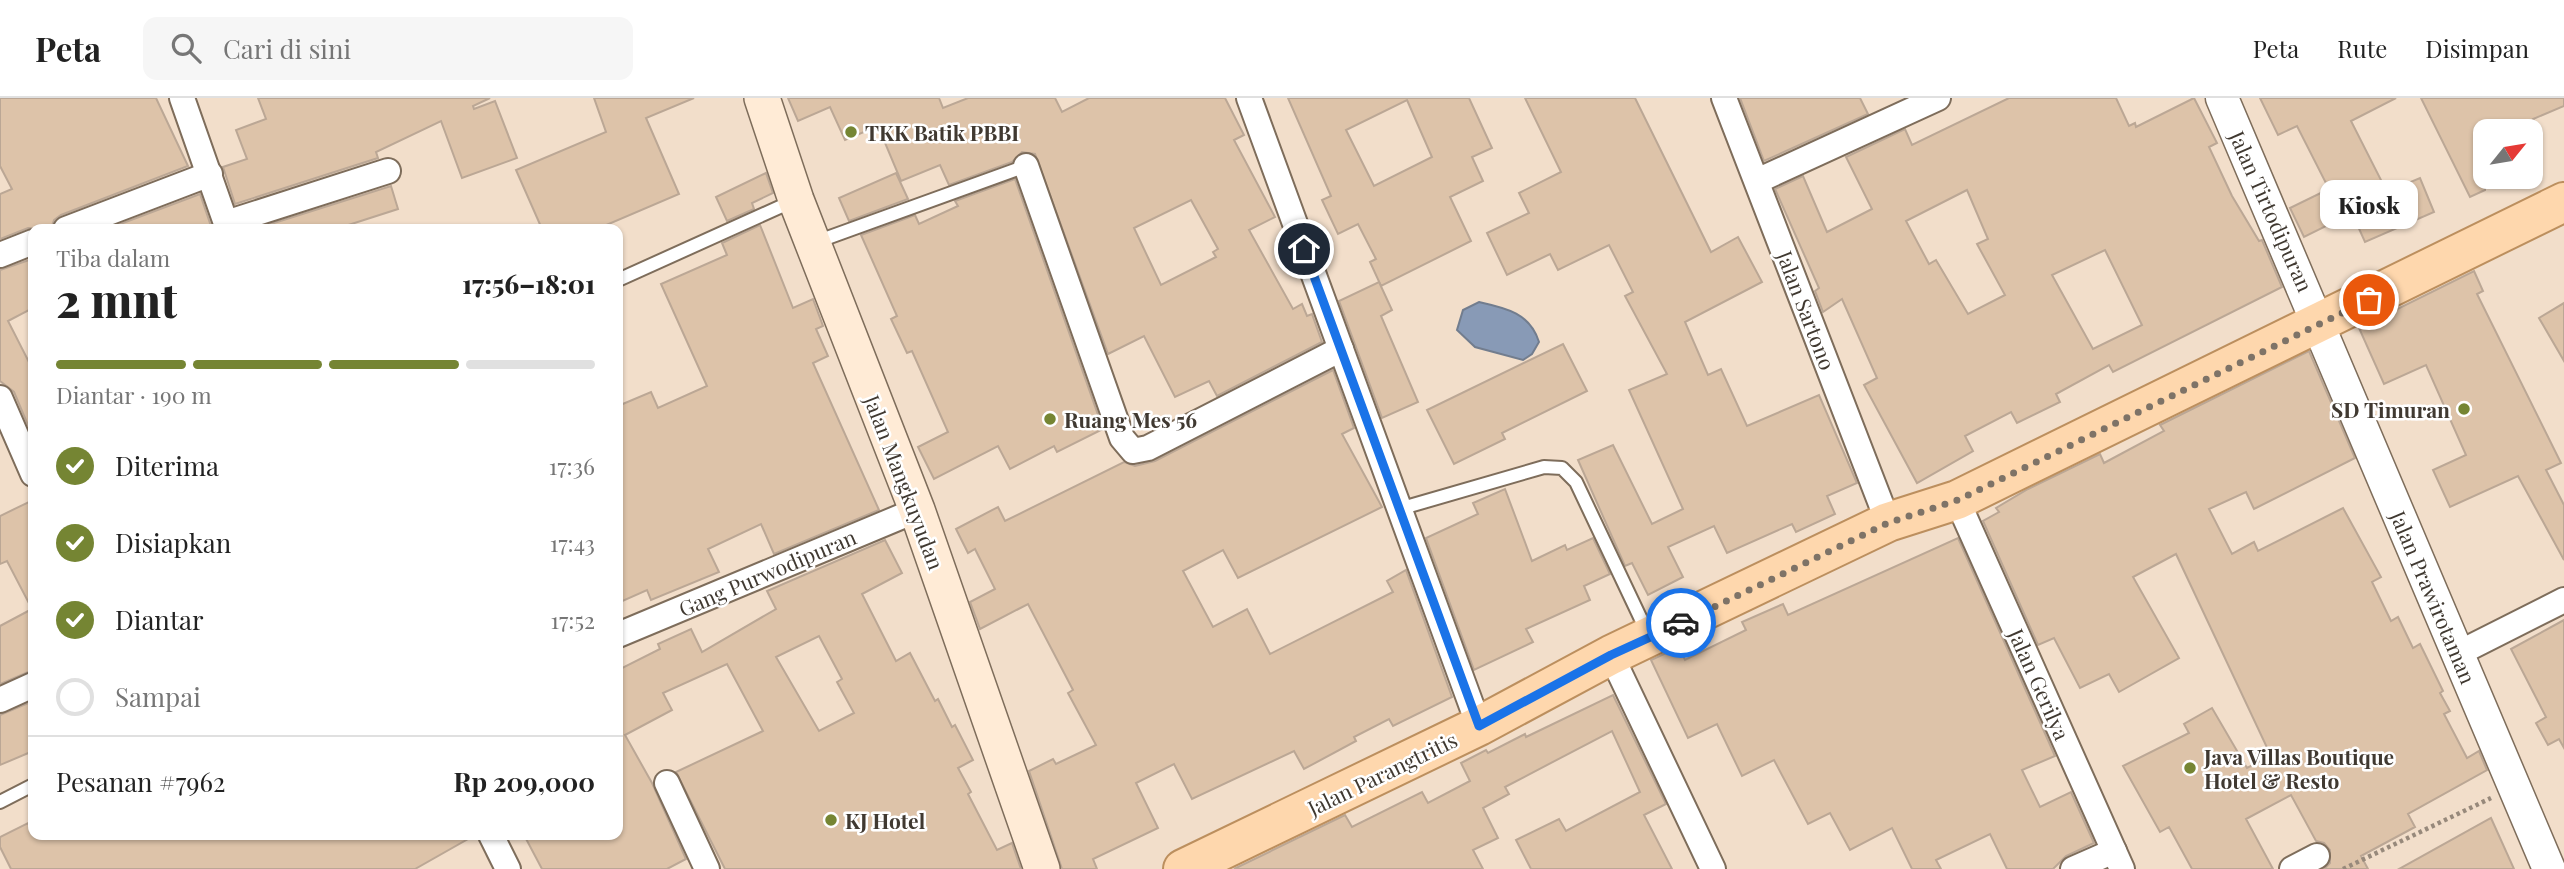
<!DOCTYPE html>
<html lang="id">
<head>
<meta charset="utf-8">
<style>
	body { margin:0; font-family:"Playfair Display",serif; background:#f6f6f6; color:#222; height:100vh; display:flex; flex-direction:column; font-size:26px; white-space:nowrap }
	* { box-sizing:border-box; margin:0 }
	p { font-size:23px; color:#767676 }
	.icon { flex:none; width:38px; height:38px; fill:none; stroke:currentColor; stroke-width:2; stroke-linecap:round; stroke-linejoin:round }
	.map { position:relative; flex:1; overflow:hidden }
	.details { position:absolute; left:28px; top:126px; width:595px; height:616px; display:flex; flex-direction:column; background:#fff; border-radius:14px; box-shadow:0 2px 5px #0004 }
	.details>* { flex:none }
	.needle { width:46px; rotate:60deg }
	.tools { position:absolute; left:2473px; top:21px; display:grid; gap:14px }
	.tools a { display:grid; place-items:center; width:70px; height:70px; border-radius:14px; background:#fff; box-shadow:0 2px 5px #0004; font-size:35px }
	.pin { position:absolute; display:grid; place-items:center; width:60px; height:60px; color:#fff; margin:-30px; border:4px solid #fff; border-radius:50%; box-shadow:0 2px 7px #0007 }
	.courier { position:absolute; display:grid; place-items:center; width:70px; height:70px; margin:-35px; border:5px solid #1a73e8; border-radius:50%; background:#fff; color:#222; box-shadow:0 2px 9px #0007 }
	.bubble { position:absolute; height:49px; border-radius:14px; background:#fff; box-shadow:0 2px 5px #0004; font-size:23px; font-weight:800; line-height:49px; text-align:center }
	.overview em { font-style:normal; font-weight:800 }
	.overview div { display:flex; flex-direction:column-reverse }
	.overview { display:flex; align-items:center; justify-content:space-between; height:119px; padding:0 28px }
	h1 { font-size:46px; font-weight:800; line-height:52px }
	.bar { display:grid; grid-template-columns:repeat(4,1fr); gap:10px 7px; align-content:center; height:84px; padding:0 28px }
	.bar i { height:9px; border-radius:5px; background:#e0e0e0 }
	.bar .selected { background:#758533 }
	.bar p { grid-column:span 4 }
	.line { display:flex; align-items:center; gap:18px; padding:0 28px; border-top:2px solid #e0e0e0 }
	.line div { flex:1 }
	ol { padding:0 28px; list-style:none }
	li { display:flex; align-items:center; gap:21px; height:77px }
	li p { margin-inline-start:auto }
	li .icon { padding:7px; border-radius:50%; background:#758533; color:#fff; stroke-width:4 }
	li:last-child { color:#767676 }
	li i { width:38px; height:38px; border:4px solid #e0e0e0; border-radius:50% }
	header { display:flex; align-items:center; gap:42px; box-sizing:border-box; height:98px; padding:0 35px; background:#fff; border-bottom:2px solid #e0e0e0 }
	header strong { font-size:33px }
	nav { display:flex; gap:38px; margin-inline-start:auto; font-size:24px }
	.search { width:490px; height:63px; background:#f6f6f6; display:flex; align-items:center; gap:18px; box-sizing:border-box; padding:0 24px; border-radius:14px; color:#767676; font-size:26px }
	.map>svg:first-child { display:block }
	.water { fill:#889ab6; stroke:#727d8e; stroke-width:2 }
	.building { fill:#ddc3a9; stroke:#bba795; stroke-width:2; fill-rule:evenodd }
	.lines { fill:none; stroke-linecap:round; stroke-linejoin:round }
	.service-casing { stroke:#7e6d5b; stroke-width:16 }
	.minor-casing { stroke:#7e6d5b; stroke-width:28 }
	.tertiary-casing { stroke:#7e6d5b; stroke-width:35 }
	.secondary-casing { stroke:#7e6d5b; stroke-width:38 }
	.primary-casing { stroke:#bc8f5e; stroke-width:42 }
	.path { stroke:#97897b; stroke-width:4.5; stroke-dasharray:3.5 3.5; stroke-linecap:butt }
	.service { stroke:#fff; stroke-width:12 }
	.minor { stroke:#fff; stroke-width:24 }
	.tertiary { stroke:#fff; stroke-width:32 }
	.secondary { stroke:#ffebd6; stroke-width:35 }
	.primary { stroke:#fed7ad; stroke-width:38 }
	.done { stroke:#7e7367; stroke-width:7; stroke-dasharray:0 12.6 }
	.route { stroke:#1a73e8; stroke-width:9 }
	.poi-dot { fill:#758533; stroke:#fff; stroke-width:2.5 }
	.labels { text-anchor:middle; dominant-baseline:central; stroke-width:5; stroke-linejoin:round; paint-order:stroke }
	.poi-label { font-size:21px; font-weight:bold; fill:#403931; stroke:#fff; text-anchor:start }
	.street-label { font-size:21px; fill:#403931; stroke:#fff }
</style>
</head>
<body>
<header>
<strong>Peta</strong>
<div class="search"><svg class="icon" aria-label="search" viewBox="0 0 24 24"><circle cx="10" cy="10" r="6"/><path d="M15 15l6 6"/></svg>Cari di sini</div>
<nav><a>Peta</a><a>Rute</a><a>Disimpan</a></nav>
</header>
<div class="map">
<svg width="2564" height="771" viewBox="0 0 2564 771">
	<rect width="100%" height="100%" fill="#f2deca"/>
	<path class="water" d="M 1479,204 C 1506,210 1530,215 1539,244 L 1532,256 L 1523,262 L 1475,249 L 1457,232 L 1463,212 Z"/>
	<g class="building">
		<polygon points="0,0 156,0 188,68 61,117 54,122 51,131 28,130 0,141 0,96 12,91 0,68"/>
		<polygon points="258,0 490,0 473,8 474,11 495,3 517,60 462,80 441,23 376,54 378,60 235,106 223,69 247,61 236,32 266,21"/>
		<polygon points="594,0 694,0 646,20 679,96 597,131 542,131 516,72 606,34"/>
		<path d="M 788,0 L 939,0 L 943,10 L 968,0 L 1055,0 L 1062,14 L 1089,0 L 1225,0 L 1244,37 L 1234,42 L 1275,119 L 1249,132 L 1293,211 L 1302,206 L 1307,218 L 1312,216 L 1322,244 L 1217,298 L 1209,283 L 1175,299 L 1144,238 L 1108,256 L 1035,56 L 1022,54 L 1012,64 L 949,87 L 940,67 L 901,83 L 878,28 L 845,42 L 830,9 L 798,23 ZM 1191,102 L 1218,151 L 1213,154 L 1216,159 L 1161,187 L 1134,130 Z"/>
		<path d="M 1288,0 L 1469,0 L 1492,50 L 1472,59 L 1483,83 L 1450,99 L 1471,143 L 1381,188 L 1370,164 L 1376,161 L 1358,126 L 1338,136 L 1322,102 L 1331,98 ZM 1407,2 L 1432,59 L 1374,88 L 1346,32 Z"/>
		<polygon points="1525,0 1635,0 1711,154 1738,139 1762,184 1685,224 1708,277 1721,271 1747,328 1819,297 1857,385 1827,398 1835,416 1796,434 1792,426 1727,455 1714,428 1668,449 1683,479 1648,497 1632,465 1625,468 1578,362 1613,347 1652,426 1683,411 1629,292 1667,276 1625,198 1633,194 1609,147 1558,172 1550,156 1507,177 1487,135 1529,115 1519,95 1561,74"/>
		<polygon points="1740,0 1860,0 1868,16 1764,63"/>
		<path d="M 2009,0 L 2116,0 L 2129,28 L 2135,25 L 2136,29 L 2194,0 L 2217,45 L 2209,49 L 2232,98 L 2259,143 L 2262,142 L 2282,189 L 2113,274 L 2109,267 L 2056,296 L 2060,304 L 2017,325 L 2011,314 L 1965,338 L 1973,353 L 1917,385 L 1864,287 L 1877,280 L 1842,201 L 1823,214 L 1815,193 L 1819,190 L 1775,91 L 1803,78 L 1827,134 L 1872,111 L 1846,59 L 1905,31 L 1912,47 ZM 1967,92 L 1988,141 L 1977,146 L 2005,197 L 1968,216 L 1936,162 L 1929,166 L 1906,123 ZM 2105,152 L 2142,227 L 2093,251 L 2052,177 Z"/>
		<polygon points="2260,0 2396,0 2351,23 2387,94 2420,80 2434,114 2365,144 2352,115 2304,139 2290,110 2329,91 2297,28 2278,37"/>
		<polygon points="2421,0 2564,0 2564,8 2533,21 2539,33 2485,33 2485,92 2470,99"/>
		<polygon points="766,75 773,95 752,105 754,111 727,123 716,99"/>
		<polygon points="896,75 908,101 849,123 839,100"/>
		<polygon points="1015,81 1103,331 1057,354 1054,348 1010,371 998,348 934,381 918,349 948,334 912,253 907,255 891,221 897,218 861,137 915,117 919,126 958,108 955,103"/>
		<polygon points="391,88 398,111 336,131 255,131"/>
		<polygon points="200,96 212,131 107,131"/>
		<polygon points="760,127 793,210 813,201 823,228 816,231 828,258 813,265 879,412 774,456 761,426 708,451 719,474 651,502 647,492 618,505 618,308 651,294 658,310 707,288 661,186 727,157 722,145"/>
		<polygon points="29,162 33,170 33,210 8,223 33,272 33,339 14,294 0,283 0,172"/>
		<polygon points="2474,173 2483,193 2477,196 2561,365 2546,372 2564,407 2564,462 2518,378 2450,409 2433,372 2466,357 2426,267 2384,286 2359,230"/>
		<polygon points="1379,184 1392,212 1381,218 1418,304 1382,320 1339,203"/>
		<polygon points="2564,205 2564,263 2539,220"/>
		<polygon points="1563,246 1587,293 1502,335 1505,341 1454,366 1427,312"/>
		<polygon points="2309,253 2355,360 2254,411 2246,394 2209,411 2232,456 2254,444 2258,453 2343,410 2381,479 2372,484 2391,523 2398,519 2413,550 2420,546 2443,593 2440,595 2450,613 2444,616 2467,660 2479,653 2487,672 2408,716 2415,729 2361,758 2368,771 2324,771 2330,765 2330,752 2324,745 2316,743 2291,697 2246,721 2273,771 2192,771 2169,729 2160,734 2123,668 2189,635 2184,626 2212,610 2247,670 2271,658 2176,456 2133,479 2179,560 2119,594 2109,576 2080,590 2054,540 2038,547 1983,423 1999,414 1996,410 2028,391 2100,356 2104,365 2164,333 2160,327"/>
		<polygon points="1333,272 1354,330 1342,336 1382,409 1238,480 1223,452 1183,473 1213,529 1247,511 1270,556 1393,494 1387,483 1406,472 1452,599 1393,628 1389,621 1354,639 1356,643 1304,671 1294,653 1192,701 1174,666 1136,685 1158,730 1093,761 1097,771 1062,771 1029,673 1053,661 1056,666 1096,647 1068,595 1073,592 1028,506 980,531 970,504 995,491 975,451 968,455 956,431 998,409 1005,423 1124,364 1135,368 1155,363"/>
		<polygon points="1505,391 1532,463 1565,447 1567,452 1593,440 1610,476 1584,488 1590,502 1526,531 1533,544 1474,572 1426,440 1478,416 1473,405"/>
		<polygon points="33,402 33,572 0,586 0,528 32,511 7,463 0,466 0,418"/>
		<polygon points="1958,440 2055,658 2022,672 2040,709 2071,694 2094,745 2066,758 2053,771 2007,771 1990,736 1936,762 1941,771 1912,771 1892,730 1850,752 1830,715 1808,726 1774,662 1742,678 1717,626 1688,640 1651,562 1679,549 1685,562 1746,532 1742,524 1783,506 1788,517"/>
		<path d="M 885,442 L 902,475 L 862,496 L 896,563 L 910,555 L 935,603 L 938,601 L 952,629 L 955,627 L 973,662 L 958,670 L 971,694 L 968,696 L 997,752 L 1012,745 L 1021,771 L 725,771 L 676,674 L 763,633 L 727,566 L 663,595 L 672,612 L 625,637 L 652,685 L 686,761 L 667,771 L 542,771 L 524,737 L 618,737 L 618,572 L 660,551 L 658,546 L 691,531 L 702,554 L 776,511 L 767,493 ZM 819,538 L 842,581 L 837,584 L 854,615 L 819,633 L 776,559 Z"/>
		<polygon points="2564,522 2564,650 2559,641 2548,647 2536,625 2546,619 2511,551"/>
		<polygon points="1613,597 1666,706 1644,717 1672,771 1531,771 1516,742 1559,721 1566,733 1640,694 1612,633 1505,689 1509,696 1483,710 1498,740 1473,752 1483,771 1234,771 1345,717 1352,729 1422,694 1428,705 1470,683 1461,665 1486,652 1488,655 1525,636 1526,639"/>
		<polygon points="33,603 33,653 0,667 0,617"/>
		<polygon points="2491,720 2514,771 2399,771"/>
		<polygon points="28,725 33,737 475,737 415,771 11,771 0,749 0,739"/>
	</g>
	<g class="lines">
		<g class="service-casing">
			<g id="service">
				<polyline points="816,144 1026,68"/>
				<polyline points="618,182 793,103"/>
				<polyline points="1399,411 1544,369 1562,370 1576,384 1648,536"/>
				<polyline points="0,704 33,687"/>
			</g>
		</g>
		<g class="minor-casing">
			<g id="minor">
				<polyline points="182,0 228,131"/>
				<polyline points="1249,0 1479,628"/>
				<polyline points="1724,0 1888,424"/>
				<polyline points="1026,68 1122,340 1133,353 1148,350 1341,251"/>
				<polyline points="1757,83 1938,0"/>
				<polyline points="226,125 388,73"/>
				<polyline points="66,131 210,76"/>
				<polyline points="0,157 33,144"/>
				<polyline points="0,300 33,376"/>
				<polyline points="1957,402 2122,771"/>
				<polyline points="618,537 917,412"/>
				<polyline points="2457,556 2564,502"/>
				<polyline points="1611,557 1713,771"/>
				<polyline points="0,602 33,587"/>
				<polyline points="667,685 707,771"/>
				<polyline points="491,737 508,771"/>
				<polyline points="2073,771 2114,753"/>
				<polyline points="2292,771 2317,758"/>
			</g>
		</g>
		<g class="tertiary-casing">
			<polyline id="tertiary" points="2222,0 2549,771"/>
		</g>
		<g class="secondary-casing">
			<polyline id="secondary" points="762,0 796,102 917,412 1042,771"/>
		</g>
		<g class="primary-casing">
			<polyline id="primary" points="1183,771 1479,628 1611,557 1888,424 1957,402 2564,104"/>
		</g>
		<polyline class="path" points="2343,771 2491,700"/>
		<use href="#service" class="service"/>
		<use href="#minor" class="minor"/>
		<use href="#tertiary" class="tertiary"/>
		<use href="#secondary" class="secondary"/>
		<use href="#primary" class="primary"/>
	</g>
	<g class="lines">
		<polyline class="done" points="1681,525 1888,425 1958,402 2369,202"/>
		<polyline class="route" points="1304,151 1479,628 1611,557 1681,525"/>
	</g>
	<g class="poi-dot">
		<circle cx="851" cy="34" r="7"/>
		<circle cx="2464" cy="311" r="7"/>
		<circle cx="1050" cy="321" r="7"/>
		<circle cx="2190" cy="670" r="7"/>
		<circle cx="831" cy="722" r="7"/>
	</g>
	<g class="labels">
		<g class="poi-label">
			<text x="865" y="34">TKK Batik PBBI</text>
			<text x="2450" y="311" text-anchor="end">SD Timuran</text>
			<text x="1064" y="321">Ruang Mes 56</text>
			<text x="2204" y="658">Java Villas Boutique<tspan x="2204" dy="24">Hotel &amp; Resto</tspan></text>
			<text x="845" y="722">KJ Hotel</text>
		</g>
		<g class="street-label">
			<text transform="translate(2272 113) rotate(66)">Jalan Tirtodipuran</text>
			<text transform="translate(1807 212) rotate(69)">Jalan Sartono</text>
			<text transform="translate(905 384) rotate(69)">Jalan Mangkuyudan</text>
			<text transform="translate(767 474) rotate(-23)">Gang Purwodipuran</text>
			<text transform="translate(2434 499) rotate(67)">Jalan Prawirotaman</text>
			<text transform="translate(2040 586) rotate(66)">Jalan Gerilya</text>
			<text transform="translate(1382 675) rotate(-26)">Jalan Parangtritis</text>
		</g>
	</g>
</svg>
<div class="tools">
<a><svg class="needle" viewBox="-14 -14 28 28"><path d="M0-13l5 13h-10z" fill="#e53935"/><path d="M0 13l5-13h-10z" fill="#767676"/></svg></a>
</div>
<div class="pin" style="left:2369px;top:202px;background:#ea580c"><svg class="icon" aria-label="bag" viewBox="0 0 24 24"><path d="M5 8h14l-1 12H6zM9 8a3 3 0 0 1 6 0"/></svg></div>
<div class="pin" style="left:1304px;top:151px;background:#1f2937"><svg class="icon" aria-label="home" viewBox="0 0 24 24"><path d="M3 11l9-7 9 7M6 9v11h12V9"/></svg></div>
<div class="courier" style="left:1681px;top:525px"><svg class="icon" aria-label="car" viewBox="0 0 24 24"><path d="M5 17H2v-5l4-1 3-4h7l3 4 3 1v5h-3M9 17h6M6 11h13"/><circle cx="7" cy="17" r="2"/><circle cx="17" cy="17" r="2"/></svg></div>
<div class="bubble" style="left:2320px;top:82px;width:98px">Kiosk</div>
<section class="details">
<div class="overview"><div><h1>2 mnt</h1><p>Tiba dalam</p></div><em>17:56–18:01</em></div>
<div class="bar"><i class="selected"></i><i class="selected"></i><i class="selected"></i><i></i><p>Diantar · 190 m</p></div>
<ol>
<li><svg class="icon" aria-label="check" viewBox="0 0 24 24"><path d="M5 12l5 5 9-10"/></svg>Diterima<p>17:36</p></li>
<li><svg class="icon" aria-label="check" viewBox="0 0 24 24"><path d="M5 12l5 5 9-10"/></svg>Disiapkan<p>17:43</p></li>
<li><svg class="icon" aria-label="check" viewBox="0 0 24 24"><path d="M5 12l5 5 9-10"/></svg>Diantar<p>17:52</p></li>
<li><i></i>Sampai</li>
</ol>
<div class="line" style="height:91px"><div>Pesanan #7962</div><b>Rp 209,000</b></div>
</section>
</div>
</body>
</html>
